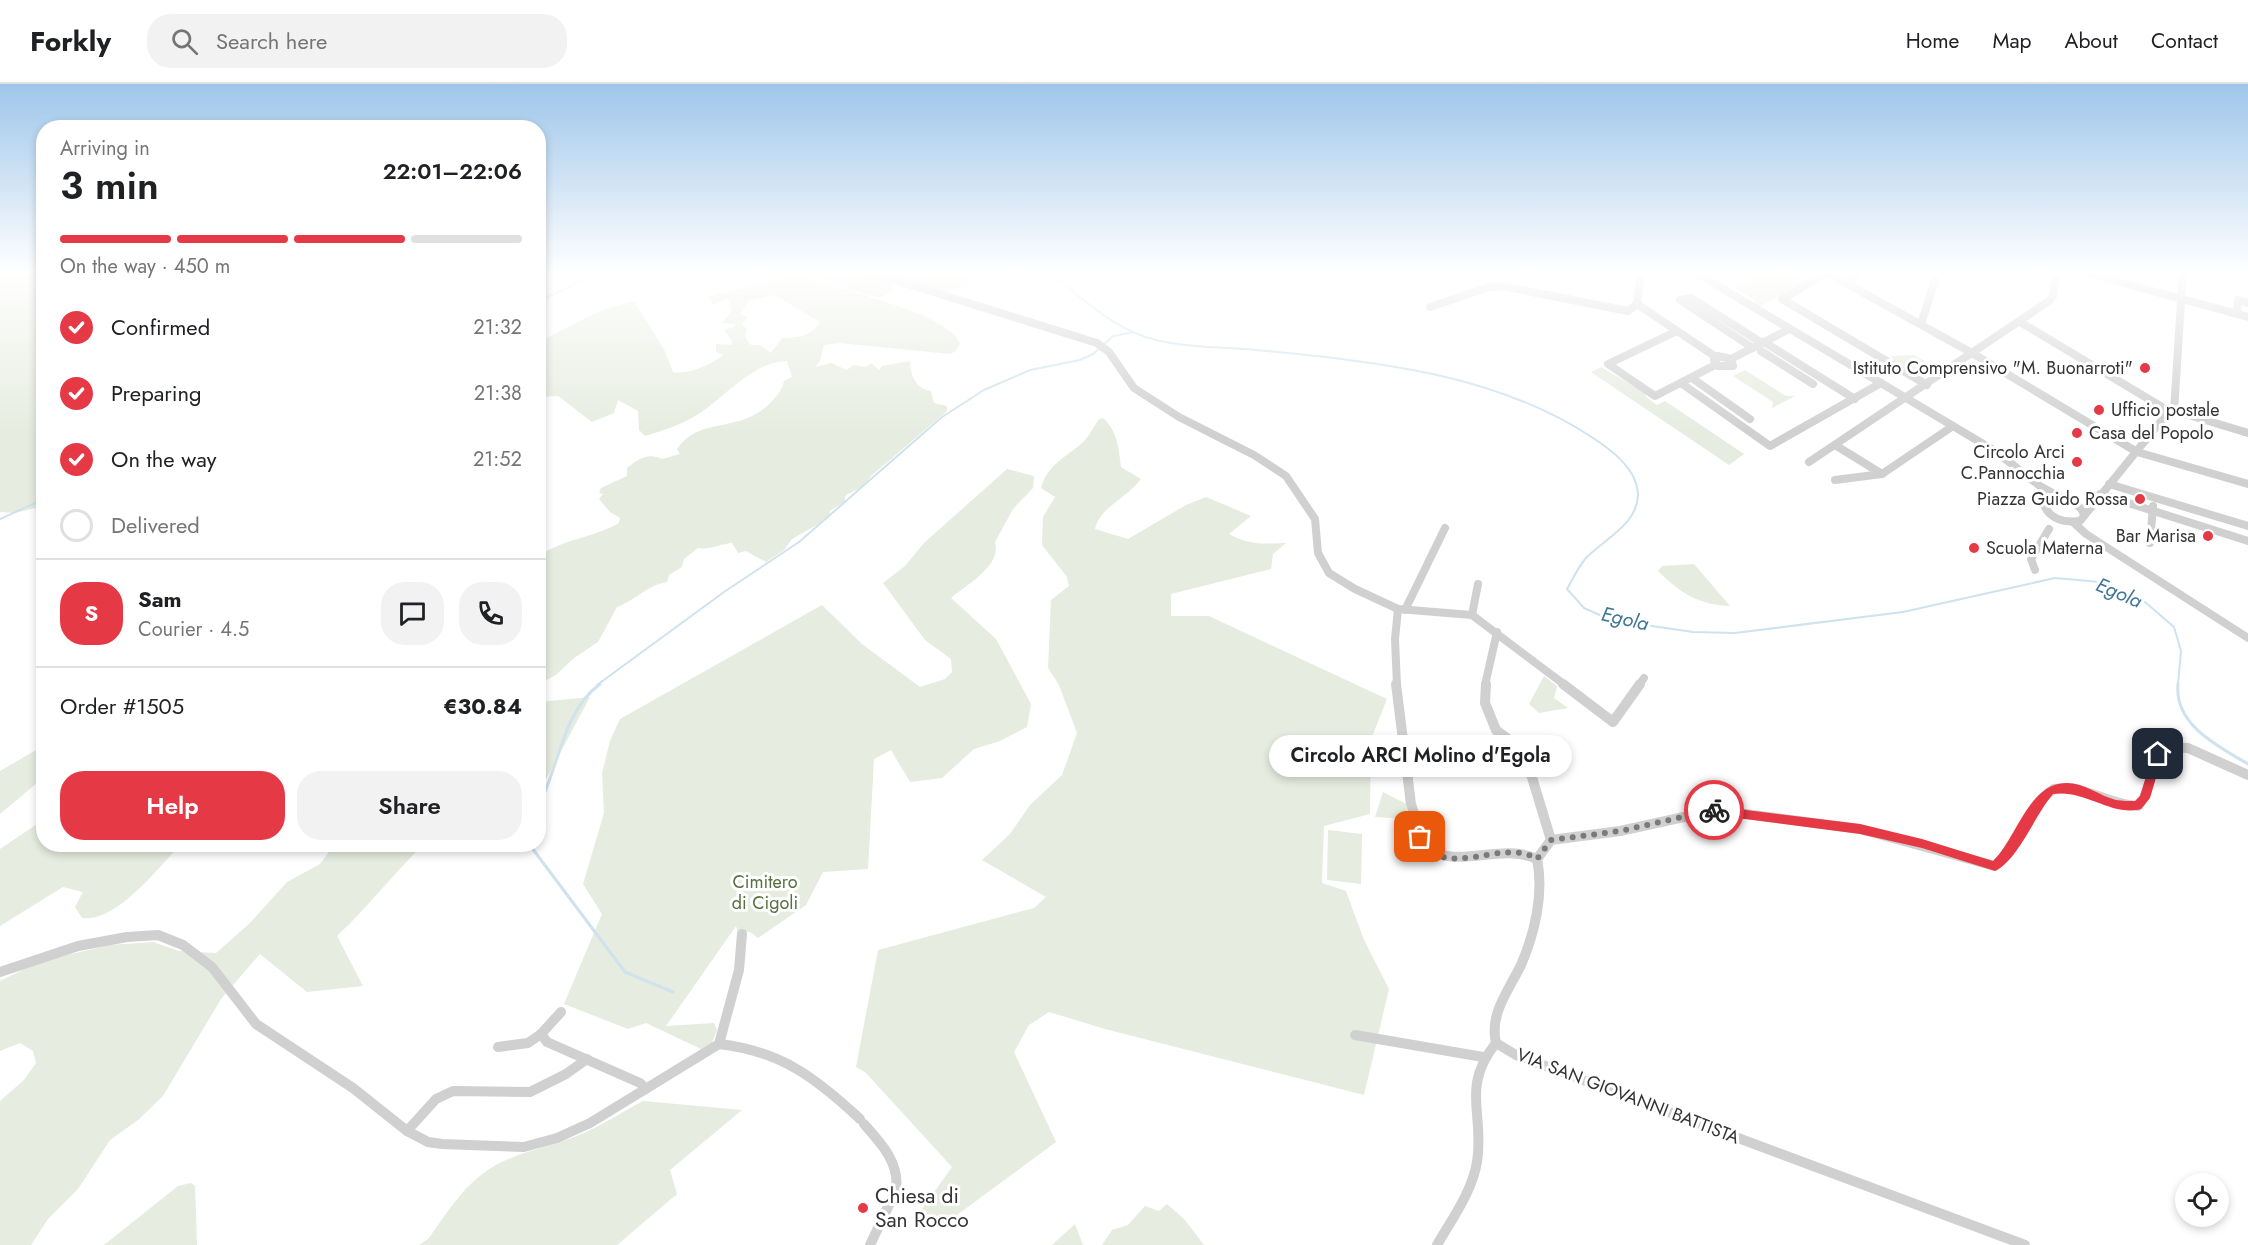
<!DOCTYPE html>
<html lang="en">
<head>
<meta charset="utf-8">
<style>
	body { margin:0; font-family:Jost,sans-serif; background:#f2f2f2; color:#202124; height:100vh; display:flex; flex-direction:column; font-size:22px; white-space:nowrap }
	* { box-sizing:border-box; margin:0 }
	p { font-size:20px; color:#757577 }
	.icon { flex:none; width:33px; height:33px; fill:none; stroke:currentColor; stroke-width:2; stroke-linecap:round; stroke-linejoin:round }
	.map { position:relative; flex:1; overflow:hidden }
	.sheet { position:absolute; left:36px; top:36px; width:510px; height:732px; display:flex; flex-direction:column; background:#fff; border-radius:24px; box-shadow:0 3px 9px #0003 }
	.sheet>* { flex:none }
	.buttons { position:absolute; left:2175px; top:1089px; display:grid; gap:12px }
	.buttons a { display:grid; place-items:center; width:54px; height:54px; border-radius:50%; background:#fff; box-shadow:0 3px 9px #0003; font-size:30px }
	.pin { position:absolute; display:grid; place-items:center; width:51px; height:51px; color:#fff; margin:-26px; border-radius:12px; box-shadow:0 3px 9px #0006 }
	.courier { position:absolute; display:grid; place-items:center; width:60px; height:60px; margin:-30px; border:4px solid #e63946; border-radius:50%; background:#fff; color:#222; box-shadow:0 2px 8px #0007 }
	.bubble { position:absolute; height:42px; border-radius:21px; background:#fff; box-shadow:0 3px 9px #0003; font-size:20px; font-weight:600; line-height:42px; text-align:center }
	.overview em { font-style:normal; font-weight:600 }
	.overview div { display:flex; flex-direction:column-reverse }
	.overview { display:flex; align-items:center; justify-content:space-between; height:102px; padding:0 24px }
	h1 { font-size:39px; font-weight:600; line-height:45px }
	.bar { display:grid; grid-template-columns:repeat(4,1fr); gap:9px 6px; align-content:center; height:72px; padding:0 24px }
	.bar i { height:8px; border-radius:4px; background:#e0e0e0 }
	.bar .selected { background:#e63946 }
	.bar p { grid-column:span 4 }
	.line { display:flex; align-items:center; gap:15px; padding:0 24px; border-top:2px solid #e0e0e0 }
	.line div { flex:1 }
	.round { display:grid; place-items:center; flex:none; width:63px; height:63px; border-radius:24px; background:#f2f2f2 }
	ol { padding:0 24px; list-style:none }
	li { display:flex; align-items:center; gap:18px; height:66px }
	li p { margin-inline-start:auto }
	li .icon { padding:6px; border-radius:50%; background:#e63946; color:#fff; stroke-width:4 }
	li:last-child { color:#757577 }
	li i { width:33px; height:33px; border:3px solid #e0e0e0; border-radius:50% }
	.action { display:flex; gap:12px; margin-top:auto; padding:12px 24px }
	.action a { flex:1; height:69px; border-radius:24px; background:#e63946; color:#fff; font-size:24px; font-weight:600; line-height:69px; text-align:center }
	.action a+a { background:#f2f2f2; color:#202124 }
	header { display:flex; align-items:center; gap:36px; box-sizing:border-box; height:84px; padding:0 30px; background:#fff; border-bottom:2px solid #e0e0e0 }
	header strong { font-size:28px }
	nav { display:flex; gap:33px; margin-inline-start:auto; font-size:21px }
	.search { width:420px; height:54px; background:#f2f2f2; display:flex; align-items:center; gap:15px; box-sizing:border-box; padding:0 21px; border-radius:24px; color:#757577; font-size:22px }
	.map>svg:first-child { display:block }
	.green { fill:#e6ecdf; fill-rule:evenodd }
	.lines { fill:none; stroke-linecap:round; stroke-linejoin:round }
	.stream-far1 { stroke:#cfe2ee; stroke-width:2 }
	.stream { stroke:#cfe2ee; stroke-width:3 }
	.minor-far1 { stroke:#d0d0d0; stroke-width:8 }
	.minor { stroke:#d0d0d0; stroke-width:10 }
	.route { fill:#e63946 }
	.done { stroke:#7a7a7a; stroke-width:6; stroke-dasharray:0 10.8 }
	.poi-dot { fill:#e63946; stroke:#fff; stroke-width:2 }
	.labels { text-anchor:middle; dominant-baseline:central; stroke-width:6; stroke-linejoin:round; paint-order:stroke }
	.poi-label { font-size:18px; fill:#333; stroke:#fff; text-anchor:end }
	.park-label { font-size:18px; fill:#56703f; stroke:#fff }
	.street-label { font-size:18px; fill:#333; stroke:#fff }
	.water-label { font-size:20px; font-style:italic; fill:#3f7597; stroke:#fff }
	.near-poi-label { font-size:21px; fill:#333; stroke:#fff; text-anchor:start }
</style>
</head>
<body>
<header>
<strong>Forkly</strong>
<div class="search"><svg class="icon" aria-label="search" viewBox="0 0 24 24"><circle cx="10" cy="10" r="6"/><path d="M15 15l6 6"/></svg>Search here</div>
<nav><a>Home</a><a>Map</a><a>About</a><a>Contact</a></nav>
</header>
<div class="map">
<svg width="2248" height="1161" viewBox="0 0 2248 1161">
	<rect width="100%" height="100%" fill="#fff"/>
	<g class="green">
		<polygon points="0,187 43,187 43,422 15,429 0,428"/>
		<path d="M 810,187 L 983,187 L 969,199 L 947,210 L 892,199 L 892,208 C 888,210 884,213 879,213 C 866,212 818,195 810,187 Z"/>
		<polygon points="1765,187 1784,187 1804,198 1759,223 1753,219 1755,216 1734,204"/>
		<path d="M 800,189 C 836,208 943,225 960,259 L 956,267 L 950,270 L 840,259 L 824,261 L 820,277 L 815,283 L 831,279 L 847,286 L 853,281 L 866,283 L 871,279 L 879,286 L 882,282 L 910,277 C 911,291 914,304 931,307 L 934,319 L 947,322 L 947,327 L 871,392 L 864,402 L 846,411 L 844,418 L 830,427 L 829,434 L 792,455 L 784,466 L 766,478 L 746,467 L 738,469 L 732,459 C 720,460 709,466 698,464 L 684,475 L 682,483 L 669,491 L 667,498 C 647,501 636,516 617,523 L 598,558 L 574,574 L 556,591 L 539,600 L 539,472 C 563,455 593,454 619,439 L 620,434 L 610,428 L 599,415 L 603,410 L 599,409 L 601,404 L 627,392 L 627,384 C 638,375 648,368 662,375 L 680,370 L 677,365 C 700,331 741,351 772,317 C 778,310 782,306 784,297 L 792,293 L 787,277 C 754,277 726,312 700,329 C 683,340 665,346 645,352 L 639,346 L 638,327 L 618,316 L 614,329 L 592,338 L 558,312 L 539,313 L 539,278 L 546,274 L 539,265 L 539,258 L 599,227 L 634,217 L 665,267 L 673,288 C 688,291 711,281 723,271 L 716,268 L 716,260 L 731,261 L 732,257 L 724,246 L 734,243 L 735,240 L 722,239 L 732,227 L 728,214 L 713,221 L 709,213 ZM 774,211 L 820,238 C 810,254 799,253 782,254 L 771,269 L 760,261 L 751,261 L 745,253 L 747,245 L 741,240 L 748,233 L 740,230 L 748,217 Z"/>
		<polygon points="1914,271 1938,284 1923,295 1895,278 1891,272"/>
		<polygon points="1601,283 1647,310 1645,312 1657,321 1665,317 1744,370 1729,381 1591,288"/>
		<polygon points="1745,286 1786,312 1795,312 1772,324 1773,318 1733,292"/>
		<path d="M 1103,334 C 1117,346 1119,365 1121,383 L 1141,395 C 1128,413 1099,424 1095,445 L 1128,455 L 1186,421 L 1206,413 L 1251,432 L 1229,450 C 1248,461 1264,460 1286,459 L 1273,470 L 1271,485 L 1171,510 L 1171,532 L 1209,532 L 1387,615 L 1371,655 L 1370,730 L 1324,742 L 1322,799 L 1346,807 L 1364,856 L 1389,905 L 1364,1011 L 1105,945 L 1049,928 L 1029,941 L 1014,968 L 1056,1058 L 942,1142 L 922,1125 L 952,1083 L 866,989 L 856,983 L 878,866 L 1034,824 L 1046,813 L 982,776 L 1010,750 L 1030,721 L 1062,691 L 1077,649 L 1059,601 L 1048,584 L 1051,516 L 1069,502 L 1067,493 L 1042,461 L 1043,433 L 1055,413 L 1041,404 C 1048,380 1065,374 1082,359 C 1089,353 1094,342 1099,335 Z"/>
		<path d="M 1007,385 L 1034,392 L 1033,404 L 1013,425 L 995,458 C 1002,482 967,500 951,514 L 996,555 L 1031,620 L 1027,643 L 1000,657 L 974,665 L 942,694 L 910,698 L 891,666 L 874,675 L 868,785 L 823,788 L 806,821 L 758,854 L 750,848 L 738,848 L 736,842 L 666,942 L 714,939 L 717,946 L 711,961 L 701,965 L 646,939 L 628,945 L 564,920 L 602,830 L 583,800 L 604,729 L 602,689 L 610,657 L 620,635 L 822,521 L 862,560 L 920,603 L 945,595 L 952,588 L 951,575 L 925,556 L 883,499 L 905,482 L 924,459 Z"/>
		<path d="M 1694,480 L 1730,522 C 1699,521 1680,509 1658,487 L 1662,482 Z"/>
		<polygon points="1544,592 1557,602 1554,614 1568,624 1539,629 1529,620"/>
		<polygon points="590,613 542,703 539,706 539,618"/>
		<polygon points="43,662 43,694 0,730 0,687"/>
		<polygon points="1383,708 1406,720 1408,735 1375,733"/>
		<path d="M 43,736 L 44,760 L 180,761 C 158,784 116,839 82,834 L 75,823 L 83,808 L 63,803 L 0,842 L 0,765 Z"/>
		<polygon points="1328,746 1362,750 1361,800 1327,796"/>
		<path d="M 334,761 L 423,761 C 393,790 368,823 337,852 L 363,902 L 307,908 L 260,870 L 221,915 L 163,1012 L 138,1036 L 110,1056 L 78,1105 L 48,1135 L 31,1161 L 0,1161 L 0,1017 L 24,996 L 36,979 L 33,967 L 20,959 L 0,967 L 0,897 L 41,877 L 110,861 L 153,858 L 179,867 L 216,869 L 249,840 L 287,798 L 320,780 Z"/>
		<path d="M 643,1017 L 742,1026 L 670,1086 L 677,1110 L 617,1161 L 419,1161 L 428,1155 C 444,1133 459,1108 481,1091 C 511,1067 552,1064 586,1048 C 606,1039 624,1027 643,1017 Z"/>
		<polygon points="191,1099 195,1102 197,1161 104,1161 178,1102"/>
		<polygon points="1167,1120 1185,1136 1204,1161 1102,1161 1112,1146 1128,1141 1145,1122 1159,1127"/>
		<polygon points="1075,1140 1083,1161 1052,1161"/>
	</g>
	<g class="lines">
		<g class="stream-far1">
			<path d="M 1046,187 C 1081,212 1113,246 1156,256 C 1189,264 1223,263 1256,266 C 1369,277 1492,288 1590,352 C 1610,365 1636,383 1638,409 C 1639,440 1604,455 1586,474 C 1578,483 1573,495 1567,505 L 1584,524 L 1611,536 L 1693,548 L 1735,549 L 1903,528 L 2055,494 L 2100,498 L 2145,518 L 2174,543 L 2181,567 L 2178,601"/>
			<polyline points="538,218 601,187"/>
			<polyline points="0,435 44,415"/>
			<polyline points="597,601 724,508 799,458 942,333 984,306 1030,286 1080,276 1093,270 1113,252 1134,248"/>
		</g>
		<g class="stream">
			<path d="M 2178,600 C 2174,641 2218,662 2248,680"/>
			<path d="M 538,723 C 559,684 562,628 600,600"/>
			<polyline points="529,760 625,888 673,908"/>
		</g>
		<g class="minor-far1">
			<polyline points="866,187 1097,259 1109,268 1134,304 1179,333 1254,371 1286,392 1315,435 1318,469 1329,489 1355,505 1398,525 1472,531 1565,601"/>
			<polyline points="1693,187 1995,367 2040,402 2058,412"/>
			<polyline points="1824,187 1972,269 2137,368 2248,400"/>
			<polyline points="2079,187 2248,233"/>
			<polyline points="1827,189 1782,215 1927,301"/>
			<polyline points="1850,201 1856,187"/>
			<polyline points="1637,220 1716,273"/>
			<polyline points="1430,223 1486,204 1502,202 1628,227 1637,220 1641,187"/>
			<polyline points="2237,230 2238,216 2248,219"/>
			<polyline points="2020,238 2162,323 2248,349"/>
			<polyline points="1921,240 1938,187"/>
			<polyline points="1677,247 1608,280 1655,312 1717,280"/>
			<polyline points="1764,258 1855,315"/>
			<polyline points="1753,264 1680,216 1691,214 1762,259"/>
			<polyline points="1761,267 1813,300"/>
			<polygon points="1718,272 1731,275 1733,282 1718,282 1714,276"/>
			<polyline points="1731,275 1789,245"/>
			<polyline points="1692,294 1750,335"/>
			<polyline points="1681,299 1770,362 1881,299"/>
			<polyline points="2174,327 2183,187"/>
			<polyline points="1835,361 1882,390 1953,342"/>
			<polyline points="1809,378 2049,217 2053,212 2057,187"/>
			<polyline points="1835,396 1882,390"/>
			<polyline points="2109,400 2248,442"/>
			<polyline points="2100,410 2248,457"/>
			<path d="M 2084,430 C 2077,416 2063,411 2048,413 L 2043,418 C 2048,435 2064,439 2080,437 L 2170,326"/>
			<polyline points="2073,438 2086,450 2248,554"/>
			<polyline points="2150,459 2153,422"/>
			<polyline points="2035,486 2031,475 2049,445"/>
			<polyline points="1405,526 1445,444"/>
			<polyline points="1472,531 1478,500"/>
			<polyline points="1397,601 1395,555 1398,525"/>
			<polyline points="1485,601 1497,548"/>
			<polyline points="1639,601 1644,594"/>
		</g>
		<g class="minor">
			<path d="M 1396,600 L 1411,720 L 1425,764 C 1461,786 1500,758 1537,775 C 1544,809 1535,849 1521,881 C 1509,906 1489,930 1496,959 L 1516,971 L 2025,1161"/>
			<polyline points="1486,600 1485,619 1496,646 1524,667 1551,756"/>
			<polyline points="1563,600 1613,638 1640,600"/>
			<path d="M 1537,775 L 1551,756 L 1620,747 L 1716,726 L 1860,745 L 1995,782 C 2020,760 2026,724 2054,705 C 2084,700 2108,721 2138,722 C 2154,705 2147,679 2166,663 L 2188,664 L 2248,691"/>
			<path d="M 0,888 L 78,862 L 127,853 L 158,851 L 183,861 L 212,883 L 256,940 L 353,1004 L 407,1047 L 428,1058 L 442,1060 L 524,1063 L 557,1054 L 590,1039 L 719,960 C 781,967 816,994 860,1035"/>
			<polyline points="541,950 561,928"/>
			<polyline points="1355,951 1483,973"/>
			<polyline points="719,960 739,886 742,850"/>
			<polyline points="498,963 528,959 541,950 547,958 640,999 646,1005"/>
			<path d="M 864,1040 C 881,1059 900,1079 896,1106 L 870,1161"/>
			<polyline points="407,1047 436,1015 453,1007 530,1008 566,990 587,975"/>
			<path d="M 1437,1161 C 1452,1135 1472,1108 1477,1078 C 1485,1030 1460,1004 1496,959"/>
		</g>
	</g>
	<linearGradient id="sky" x2="0" y2="1"><stop stop-color="#9ec6ea"/><stop offset="0.54" stop-color="#fff"/><stop offset="1" stop-color="#fff" stop-opacity="0"/></linearGradient>
	<rect width="2248" height="349" fill="url(#sky)"/>
	<path class="route" d="M 2158,665 L 2163,670 L 2150,714 L 2141,725 C 2112,733 2085,705 2053,710 C 2035,731 2018,776 1995,787 L 1922,764 L 1860,750 L 1714,731 L 1709,726 L 1714,722 L 1860,740 L 1922,755 L 1993,777 C 2017,754 2029,698 2067,699 C 2084,699 2100,712 2116,716 C 2122,717 2129,717 2135,717 L 2140,712 L 2153,670 Z"/>
	<g class="lines">
		<path class="done" d="M 1420,753 C 1442,800 1502,752 1537,775 L 1551,756 L 1620,747 L 1714,726"/>
	</g>
	<g class="poi-dot">
		<circle cx="2145" cy="284" r="6"/>
		<circle cx="2099" cy="326" r="6"/>
		<circle cx="2077" cy="349" r="6"/>
		<circle cx="2077" cy="378" r="6"/>
		<circle cx="2140" cy="415" r="6"/>
		<circle cx="2208" cy="452" r="6"/>
		<circle cx="1974" cy="464" r="6"/>
		<circle cx="863" cy="1124" r="6"/>
	</g>
	<g class="labels">
		<g class="poi-label">
			<text x="2133" y="284">Istituto Comprensivo "M. Buonarroti"</text>
			<text x="2111" y="326" text-anchor="start">Ufficio postale</text>
			<text x="2089" y="349" text-anchor="start">Casa del Popolo</text>
			<text x="2065" y="368">Circolo Arci<tspan x="2065" dy="21">C.Pannocchia</tspan></text>
			<text x="2128" y="415">Piazza Guido Rossa</text>
			<text x="2196" y="452">Bar Marisa</text>
			<text x="1986" y="464" text-anchor="start">Scuola Materna</text>
		</g>
		<g class="park-label">
			<text x="765" y="798">Cimitero<tspan x="765" dy="21">di Cigoli</tspan></text>
		</g>
		<g class="street-label">
			<text transform="translate(1628 1012) rotate(21)">VIA SAN GIOVANNI BATTISTA</text>
		</g>
		<g class="water-label">
			<text transform="translate(2119 509) rotate(23)">Egola</text>
			<text transform="translate(1625 535) rotate(13)">Egola</text>
		</g>
		<g class="near-poi-label">
			<text x="875" y="1112">Chiesa di<tspan x="875" dy="24">San Rocco</tspan></text>
		</g>
	</g>
</svg>
<div class="buttons">
<a><svg class="icon" aria-label="locate" viewBox="0 0 24 24"><circle cx="12" cy="12" r="6"/><path d="M12 2v4M12 18v4M2 12h4M18 12h4"/></svg></a>
</div>
<div class="pin" style="left:1420px;top:753px;background:#ea580c"><svg class="icon" aria-label="bag" viewBox="0 0 24 24"><path d="M5 8h14l-1 12H6zM9 8a3 3 0 0 1 6 0"/></svg></div>
<div class="pin" style="left:2158px;top:670px;background:#1f2937"><svg class="icon" aria-label="home" viewBox="0 0 24 24"><path d="M3 11l9-7 9 7M6 9v11h12V9"/></svg></div>
<div class="courier" style="left:1714px;top:726px"><svg class="icon" aria-label="bike" viewBox="0 0 24 24"><circle cx="6" cy="16" r="4"/><circle cx="18" cy="16" r="4"/><path d="M6 16l4-8h5l3 8M10 8l3 8H6M13 5h3"/></svg></div>
<div class="bubble" style="left:1269px;top:651px;width:303px">Circolo ARCI Molino d'Egola</div>
<section class="sheet">
<div class="overview"><div><h1>3 min</h1><p>Arriving in</p></div><em>22:01–22:06</em></div>
<div class="bar"><i class="selected"></i><i class="selected"></i><i class="selected"></i><i></i><p>On the way · 450 m</p></div>
<ol>
<li><svg class="icon" aria-label="check" viewBox="0 0 24 24"><path d="M5 12l5 5 9-10"/></svg>Confirmed<p>21:32</p></li>
<li><svg class="icon" aria-label="check" viewBox="0 0 24 24"><path d="M5 12l5 5 9-10"/></svg>Preparing<p>21:38</p></li>
<li><svg class="icon" aria-label="check" viewBox="0 0 24 24"><path d="M5 12l5 5 9-10"/></svg>On the way<p>21:52</p></li>
<li><i></i>Delivered</li>
</ol>
<div class="line" style="height:108px"><b class="round" style="background:#e63946;color:#fff">S</b><div><b>Sam</b><p>Courier · 4.5</p></div><a class="round"><svg class="icon" aria-label="chat" viewBox="0 0 24 24"><path d="M4 5h16v11H9l-5 4z"/></svg></a><a class="round"><svg class="icon" aria-label="phone" viewBox="0 0 24 24"><path d="M5 4h4l2 5-3 2q2 4 5 5l2-3 5 2v4C11 20 4 13 5 4z"/></svg></a></div>
<div class="line" style="height:78px"><div>Order #1505</div><b>€30.84</b></div>
<div class="action"><a>Help</a><a>Share</a></div>
</section>
</div>
</body>
</html>
